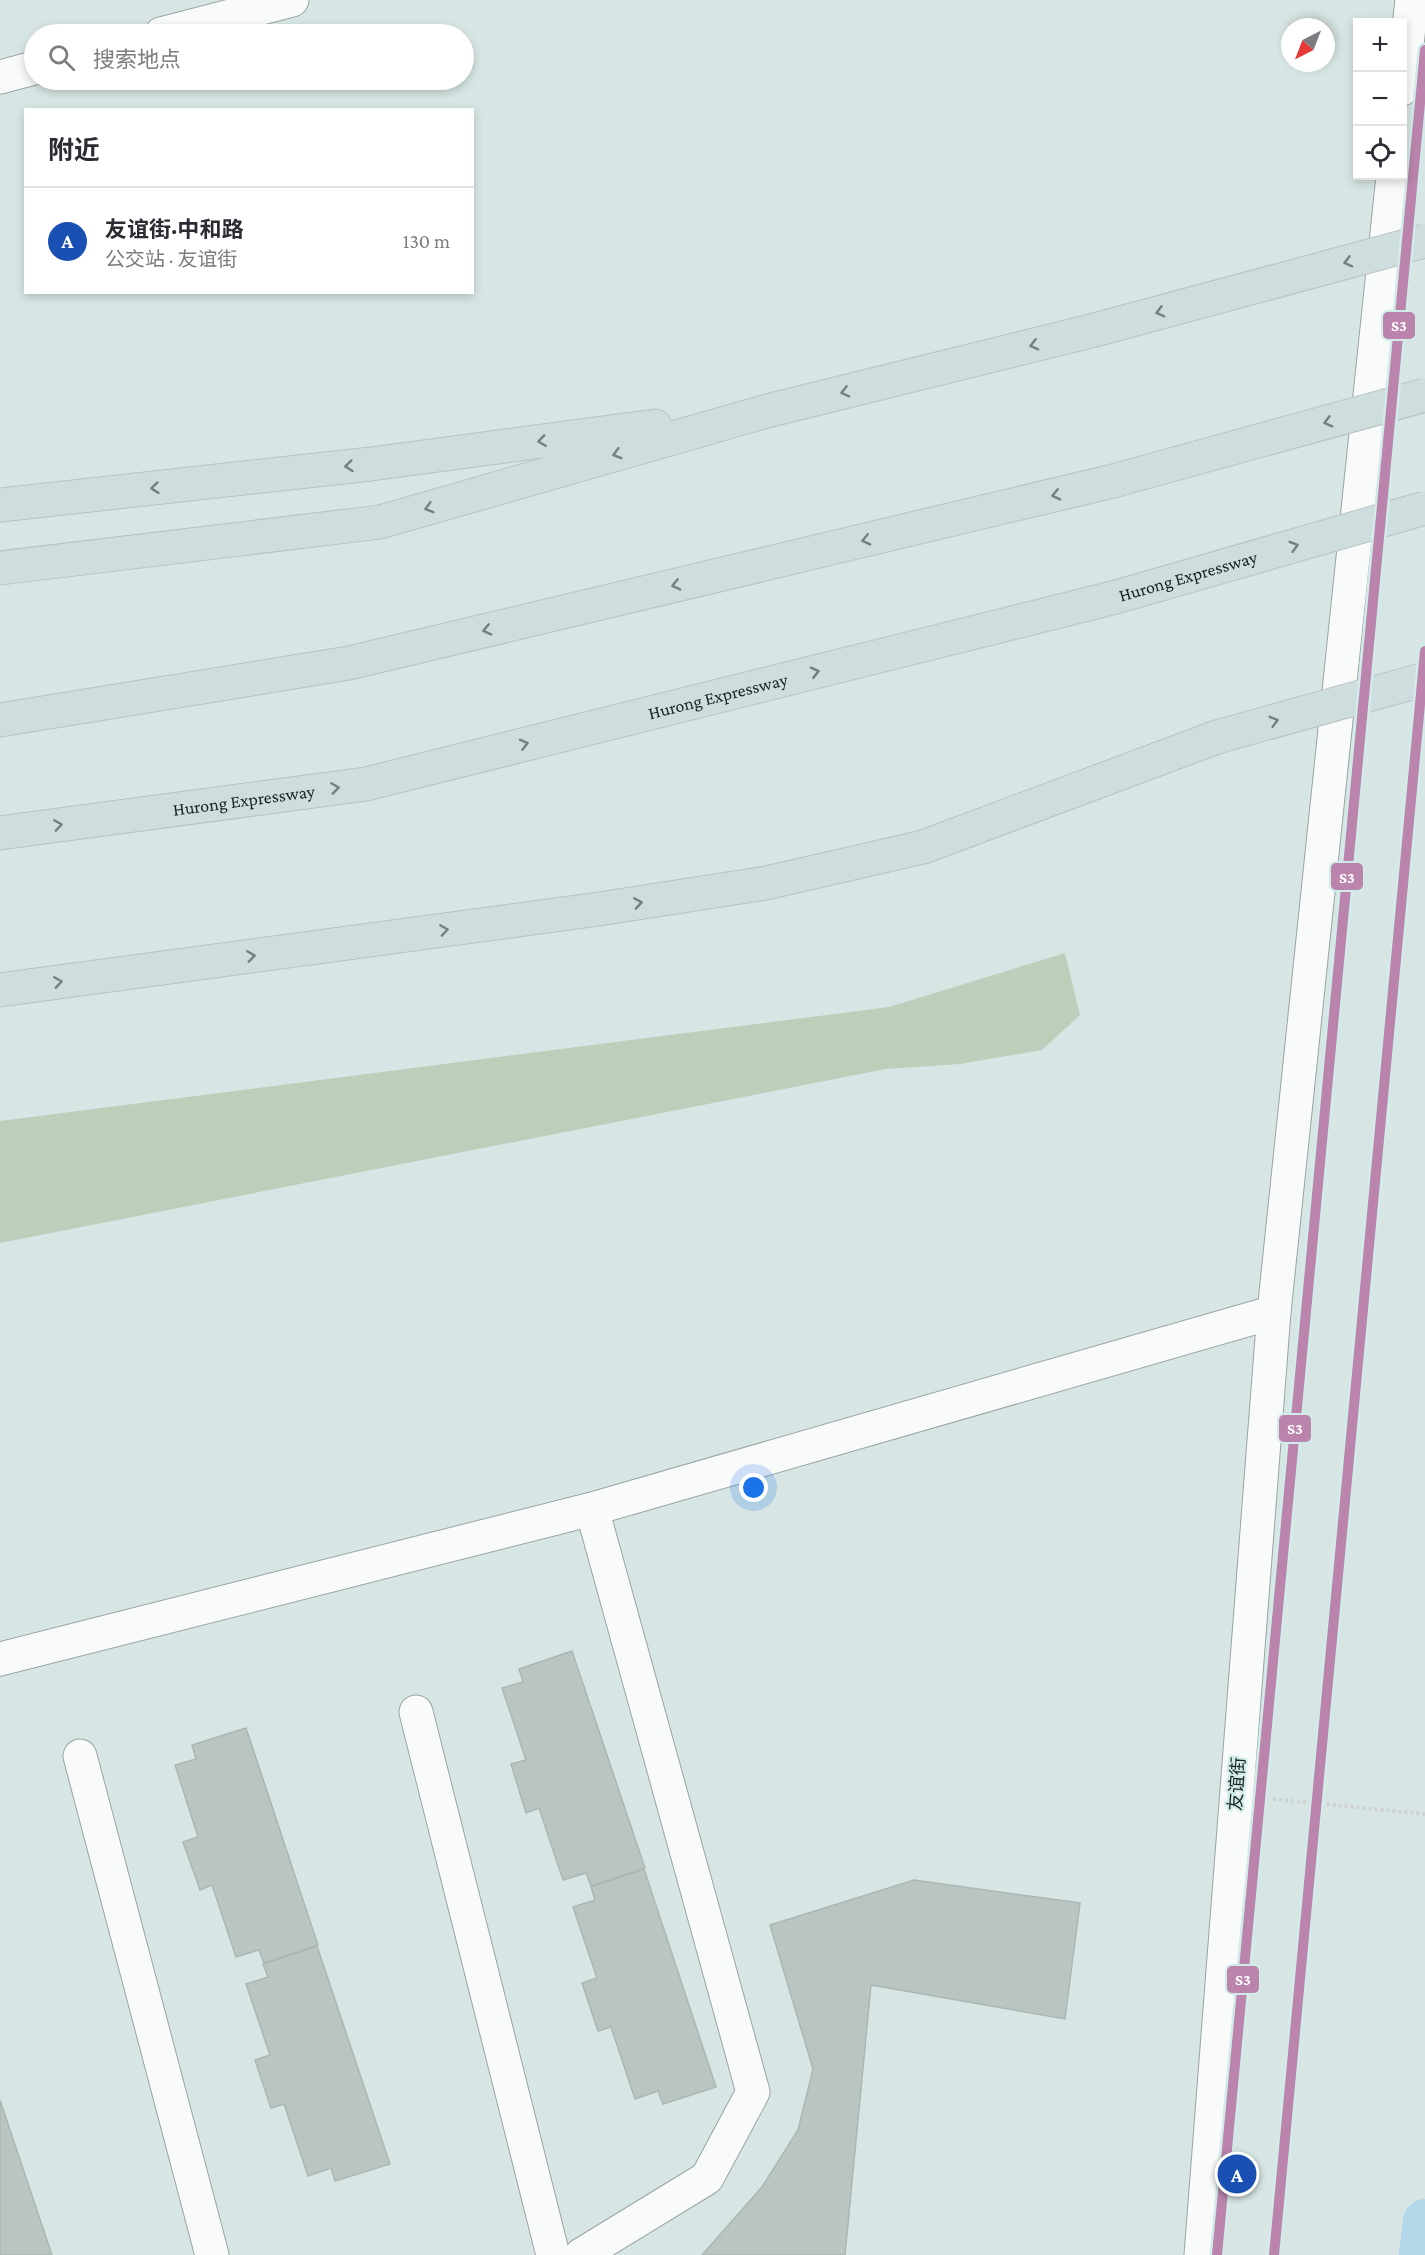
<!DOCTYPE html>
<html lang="zh">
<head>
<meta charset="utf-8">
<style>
  :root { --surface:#fff; --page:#f7f7f7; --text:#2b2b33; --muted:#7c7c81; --line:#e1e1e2; --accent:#7c3aed }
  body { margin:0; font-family:"Crimson Pro","Noto Sans SC",serif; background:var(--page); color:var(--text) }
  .controls { position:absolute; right:18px; top:18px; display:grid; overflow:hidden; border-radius:0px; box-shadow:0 3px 9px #0003 }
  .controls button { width:54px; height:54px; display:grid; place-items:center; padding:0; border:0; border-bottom:2px solid var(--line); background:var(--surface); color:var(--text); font:30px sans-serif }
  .compass { position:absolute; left:1281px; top:18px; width:54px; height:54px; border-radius:50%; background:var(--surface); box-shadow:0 3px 9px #0003; rotate:222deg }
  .you { position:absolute; left:754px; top:1488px; width:21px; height:21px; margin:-15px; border:4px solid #fff; border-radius:50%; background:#1a73e8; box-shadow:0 0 0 9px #1a73e833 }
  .badge { display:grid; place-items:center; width:39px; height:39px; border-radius:50%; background:var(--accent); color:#fff; font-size:20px; font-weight:700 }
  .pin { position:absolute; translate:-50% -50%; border:3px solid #fff; box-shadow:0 2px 6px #0006 }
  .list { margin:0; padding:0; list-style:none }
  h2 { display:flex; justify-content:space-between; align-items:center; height:78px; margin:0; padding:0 24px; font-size:26px }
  h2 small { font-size:20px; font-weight:400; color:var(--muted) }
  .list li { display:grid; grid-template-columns:39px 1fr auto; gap:18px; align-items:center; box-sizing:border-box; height:108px; padding:0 24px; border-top:2px solid var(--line) }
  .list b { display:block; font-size:22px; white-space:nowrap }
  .list p { margin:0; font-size:20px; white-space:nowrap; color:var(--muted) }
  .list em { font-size:20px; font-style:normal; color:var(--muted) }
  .icon { flex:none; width:33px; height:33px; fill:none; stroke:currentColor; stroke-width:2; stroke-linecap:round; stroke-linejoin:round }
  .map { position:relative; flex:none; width:1425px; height:2255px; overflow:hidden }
  .search { position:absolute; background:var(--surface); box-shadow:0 3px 9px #0003; left:24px; top:24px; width:450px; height:66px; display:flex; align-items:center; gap:15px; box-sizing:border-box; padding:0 21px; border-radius:33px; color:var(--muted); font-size:22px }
  .panel { position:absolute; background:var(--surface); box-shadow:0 3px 9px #0003; left:24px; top:108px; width:450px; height:186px; border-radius:0px }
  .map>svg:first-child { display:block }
</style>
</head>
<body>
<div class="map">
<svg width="1425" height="2255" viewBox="0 0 1425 2255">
  <rect width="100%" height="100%" fill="#d7e6e4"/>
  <path fill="#bdcfbb" d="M1065,953L1080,1015L1042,1050L960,1064L886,1069L0,1243V1121L889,1007Z"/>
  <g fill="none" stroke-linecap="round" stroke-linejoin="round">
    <path stroke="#b5d7ea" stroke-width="44" d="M1421,2255L1425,2221"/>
  </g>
  <path fill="#bac5c1" stroke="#acb7b4" stroke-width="1.5" d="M572,1651L645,1868L591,1886L586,1873L563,1880L539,1808L526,1813L511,1764L526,1760L502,1688L523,1682L519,1669Z
    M246,1728L318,1945L264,1963L259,1950L236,1957L212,1885L200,1890L183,1842L198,1837L175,1765L196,1759L192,1745Z
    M644,1869L716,2087L663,2104L658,2091L635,2099L611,2027L598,2031L582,1983L597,1978L573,1907L595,1900L591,1887Z
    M914,1880L1080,1903L1065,2019L871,1985L845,2255H702L762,2187L798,2130L813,2069L770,1925Z
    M317,1946L390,2164L335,2181L331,2168L308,2176L284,2104L271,2108L255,2060L270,2055L246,1984L268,1977L263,1964Z
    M0,2100L52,2255H0Z"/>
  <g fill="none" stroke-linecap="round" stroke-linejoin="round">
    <defs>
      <path id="minor" d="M161,34L292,0
        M0,77L34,68
        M1402,89L1412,0
        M0,1659L592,1509L1274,1312L1393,176
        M416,1712L553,2255
        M80,1756L212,2255
        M581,2255L707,2178L753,2092L592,1509"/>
      <path id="tertiary" d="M1201,2255L1274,1312"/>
      <g id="motorway">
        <path d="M0,505L371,464L655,426"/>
        <path d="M0,568L380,522L767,411L1091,331"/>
        <path d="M0,720L349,663L1113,481"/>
        <path id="s1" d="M0,833L366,784L1116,597"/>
        <path d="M0,990L599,909L766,883L923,847L1217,737"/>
      </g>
    </defs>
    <use href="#minor" stroke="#99a4a3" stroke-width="35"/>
    <use href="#tertiary" stroke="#99a4a3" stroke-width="35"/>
    <use href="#motorway" stroke="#bac2c1" stroke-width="35"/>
    <path stroke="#ced2d1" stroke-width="4" stroke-dasharray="3 3" stroke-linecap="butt" d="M1273,1799L1425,1814"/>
    <use href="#minor" stroke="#f9fbfb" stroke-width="33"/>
    <use href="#tertiary" stroke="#f9fbfb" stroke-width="33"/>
    <use href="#motorway" stroke="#ceddde" stroke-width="33"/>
    <defs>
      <g id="motorway-bridge">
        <path d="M1091,331L1425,241"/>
        <path d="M1113,481L1425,395"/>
        <path id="s2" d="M1116,597L1425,508"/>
        <path d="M1217,737L1425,679"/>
      </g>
    </defs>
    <use href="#motorway-bridge" stroke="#bac2c1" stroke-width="35" stroke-linecap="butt"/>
    <use href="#motorway-bridge" stroke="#ceddde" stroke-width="33"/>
    <defs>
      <path id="metro-1" d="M1217,2255L1425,50
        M1274,2255L1425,651"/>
    </defs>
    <use href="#metro-1" stroke="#d1ece8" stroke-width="15"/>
    <use href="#metro-1" stroke="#ba84ac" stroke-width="10"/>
  </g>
  <defs><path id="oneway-chevron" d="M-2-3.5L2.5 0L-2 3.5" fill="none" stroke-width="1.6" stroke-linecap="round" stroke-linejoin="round" transform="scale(1.5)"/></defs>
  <g stroke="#748080">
    <use href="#oneway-chevron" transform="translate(1348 262) rotate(165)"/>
    <use href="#oneway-chevron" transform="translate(1160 312) rotate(165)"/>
    <use href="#oneway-chevron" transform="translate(1034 345) rotate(166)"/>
    <use href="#oneway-chevron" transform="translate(845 392) rotate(166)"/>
    <use href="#oneway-chevron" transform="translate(1328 422) rotate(165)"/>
    <use href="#oneway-chevron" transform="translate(542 441) rotate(172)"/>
    <use href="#oneway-chevron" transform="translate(617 454) rotate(164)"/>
    <use href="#oneway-chevron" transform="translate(349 466) rotate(174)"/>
    <use href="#oneway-chevron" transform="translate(155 488) rotate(174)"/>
    <use href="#oneway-chevron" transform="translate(1056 495) rotate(167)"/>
    <use href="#oneway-chevron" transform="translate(429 508) rotate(164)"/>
    <use href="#oneway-chevron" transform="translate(866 540) rotate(167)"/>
    <use href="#oneway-chevron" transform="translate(1294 546) rotate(-16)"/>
    <use href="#oneway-chevron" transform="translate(676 585) rotate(167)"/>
    <use href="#oneway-chevron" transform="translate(487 630) rotate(167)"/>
    <use href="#oneway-chevron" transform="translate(815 672) rotate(-14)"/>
    <use href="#oneway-chevron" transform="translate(1274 721) rotate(-16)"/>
    <use href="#oneway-chevron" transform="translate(524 744) rotate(-14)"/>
    <use href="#oneway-chevron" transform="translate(335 788) rotate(-8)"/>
    <use href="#oneway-chevron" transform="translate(58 825) rotate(-8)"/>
    <use href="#oneway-chevron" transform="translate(638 903) rotate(-9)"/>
    <use href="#oneway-chevron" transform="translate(444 930) rotate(-8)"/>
    <use href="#oneway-chevron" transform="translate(251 956) rotate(-8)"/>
    <use href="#oneway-chevron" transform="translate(58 982) rotate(-8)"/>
  </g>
  <g text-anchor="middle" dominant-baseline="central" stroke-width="4.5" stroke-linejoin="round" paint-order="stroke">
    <g font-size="18" fill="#192221" stroke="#d1ece8">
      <text stroke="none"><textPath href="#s2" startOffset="75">Hurong Expressway</textPath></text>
      <text stroke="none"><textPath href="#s1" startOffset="732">Hurong Expressway</textPath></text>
      <text stroke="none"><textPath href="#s1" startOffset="246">Hurong Expressway</textPath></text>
      <text transform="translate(1237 1784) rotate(-86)">友谊街</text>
    </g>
  </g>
  <g stroke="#d1ece8" stroke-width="2">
    <rect x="1382" y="311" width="34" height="29" rx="6" fill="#ba84ac"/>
    <rect x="1330" y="862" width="34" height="29" rx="6" fill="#ba84ac"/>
    <rect x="1278" y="1414" width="34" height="29" rx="6" fill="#ba84ac"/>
    <rect x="1226" y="1965" width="34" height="29" rx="6" fill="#ba84ac"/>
  </g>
  <g font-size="16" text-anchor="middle" font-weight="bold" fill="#fff">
    <text x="1399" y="331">S3</text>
    <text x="1347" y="883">S3</text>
    <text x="1295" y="1434">S3</text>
    <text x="1243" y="1985">S3</text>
  </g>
</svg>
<div class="controls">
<button>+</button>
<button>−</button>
<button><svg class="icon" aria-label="locate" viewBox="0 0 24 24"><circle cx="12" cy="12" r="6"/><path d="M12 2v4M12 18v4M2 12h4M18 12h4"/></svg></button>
</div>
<svg class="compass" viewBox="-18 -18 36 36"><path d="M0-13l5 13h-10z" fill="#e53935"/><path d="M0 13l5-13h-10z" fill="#7c7c81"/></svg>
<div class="you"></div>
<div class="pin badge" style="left:1237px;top:2174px;background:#1a4fb4">A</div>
<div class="search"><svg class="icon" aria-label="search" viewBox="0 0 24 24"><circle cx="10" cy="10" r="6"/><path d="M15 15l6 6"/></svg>搜索地点</div>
<section class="panel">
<h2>附近<small></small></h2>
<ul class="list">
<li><span class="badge" style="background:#1a4fb4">A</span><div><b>友谊街·中和路</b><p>公交站 · 友谊街</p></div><em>130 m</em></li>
</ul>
</section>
</div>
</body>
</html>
